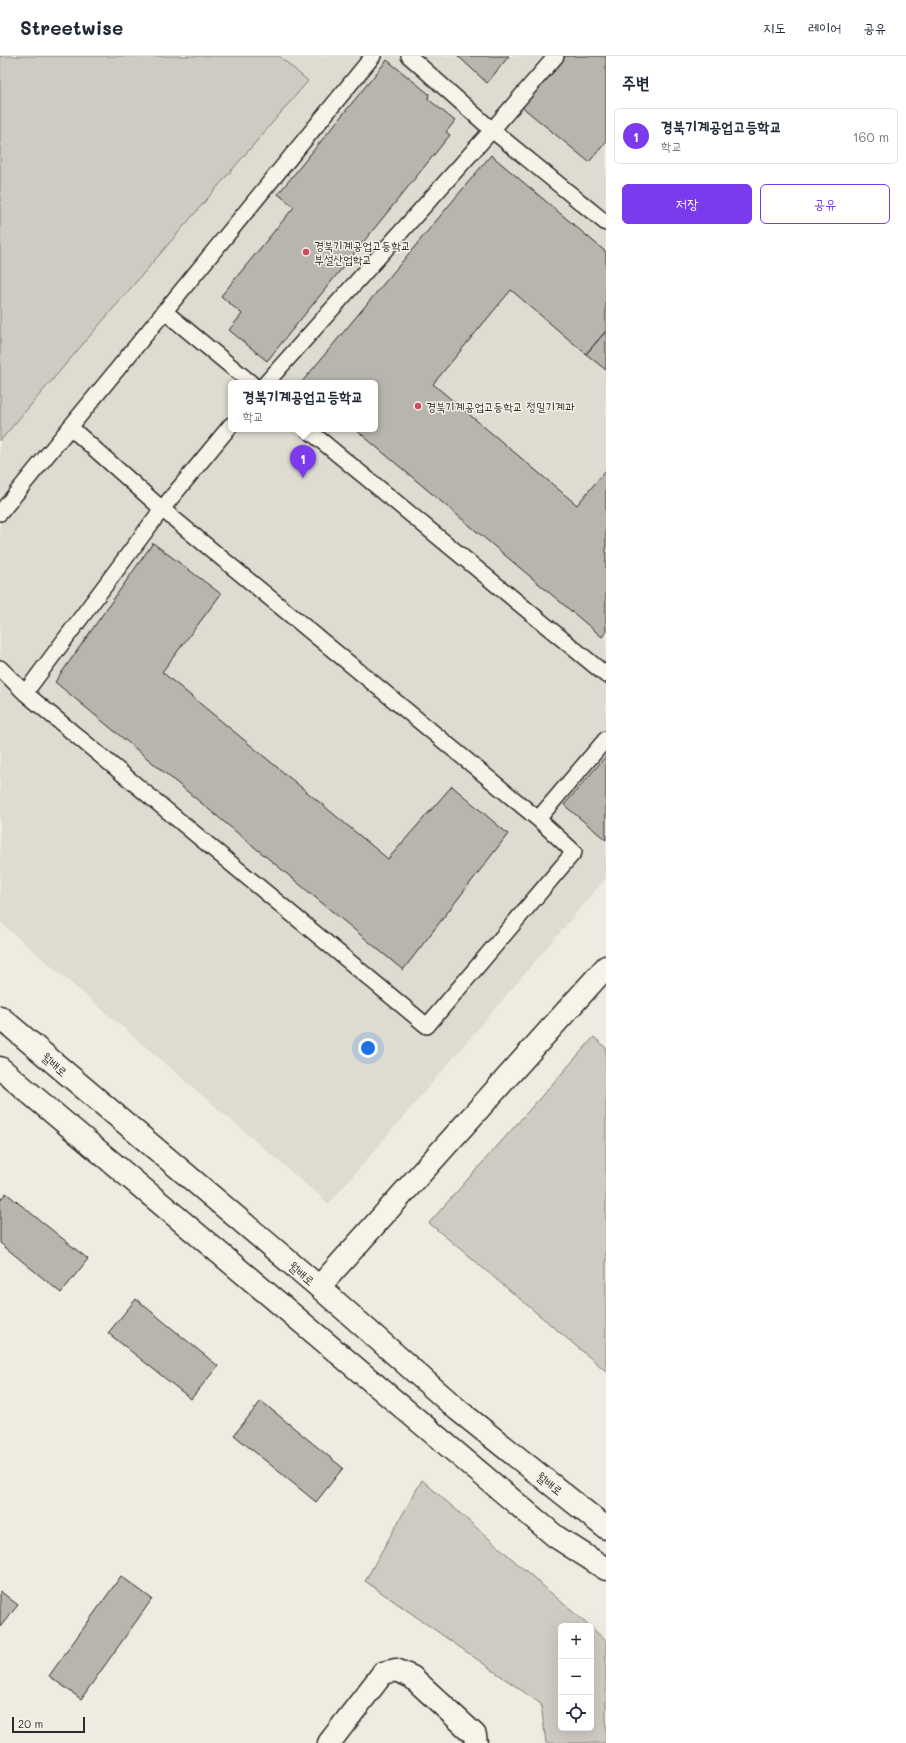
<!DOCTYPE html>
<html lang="ko">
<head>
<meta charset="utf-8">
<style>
  :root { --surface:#fff; --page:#f6f6f7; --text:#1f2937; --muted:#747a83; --line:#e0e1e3; --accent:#7c3aed }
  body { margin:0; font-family:Mali,"Poor Story",sans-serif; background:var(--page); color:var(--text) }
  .controls { position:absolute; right:12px; bottom:12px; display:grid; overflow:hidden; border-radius:6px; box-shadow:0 4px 16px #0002 }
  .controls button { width:36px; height:36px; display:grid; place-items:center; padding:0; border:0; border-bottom:1px solid var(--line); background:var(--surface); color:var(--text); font:20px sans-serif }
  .scale { position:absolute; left:12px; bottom:10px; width:73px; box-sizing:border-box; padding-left:4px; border:2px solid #2b2b2b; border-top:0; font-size:11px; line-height:14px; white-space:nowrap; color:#2b2b2b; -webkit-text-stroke:3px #f7f3e8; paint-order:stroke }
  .you { position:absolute; left:368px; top:992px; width:14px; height:14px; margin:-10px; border:3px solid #fff; border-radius:50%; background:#1a73e8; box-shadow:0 0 0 6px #1a73e833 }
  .badge { display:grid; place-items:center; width:26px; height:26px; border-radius:50%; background:var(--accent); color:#fff; font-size:13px; font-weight:700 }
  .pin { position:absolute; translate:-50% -33px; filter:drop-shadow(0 1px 2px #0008) }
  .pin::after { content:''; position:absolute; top:21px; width:14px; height:12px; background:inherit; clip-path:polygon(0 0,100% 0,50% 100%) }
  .popup { position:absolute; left:228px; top:324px; width:150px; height:52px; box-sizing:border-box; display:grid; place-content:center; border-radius:6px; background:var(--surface); filter:drop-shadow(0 1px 3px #0005); font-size:13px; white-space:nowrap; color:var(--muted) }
  .popup b { font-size:15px; color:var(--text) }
  .popup::after { content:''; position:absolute; left:50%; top:100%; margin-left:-8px; border:8px solid transparent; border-top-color:var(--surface) }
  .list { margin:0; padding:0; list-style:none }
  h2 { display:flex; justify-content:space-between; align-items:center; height:52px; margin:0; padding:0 16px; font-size:17px }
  h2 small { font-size:13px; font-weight:400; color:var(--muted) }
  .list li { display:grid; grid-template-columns:26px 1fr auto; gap:12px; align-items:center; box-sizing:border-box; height:56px; margin:0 8px 8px; padding:0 8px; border:1px solid var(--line); border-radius:6px }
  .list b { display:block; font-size:15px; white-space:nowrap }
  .list p { margin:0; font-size:13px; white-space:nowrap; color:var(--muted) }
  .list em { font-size:13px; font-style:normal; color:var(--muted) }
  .actions { display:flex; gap:8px; padding:12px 16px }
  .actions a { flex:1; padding:9px 0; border:1px solid var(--accent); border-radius:6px; text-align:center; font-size:14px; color:var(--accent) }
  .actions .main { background:var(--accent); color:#fff }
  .icon { flex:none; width:22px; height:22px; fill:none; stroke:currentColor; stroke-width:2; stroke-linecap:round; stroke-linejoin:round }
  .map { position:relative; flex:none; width:606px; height:1687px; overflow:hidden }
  header { display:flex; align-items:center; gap:24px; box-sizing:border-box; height:56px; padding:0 20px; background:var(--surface); border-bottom:1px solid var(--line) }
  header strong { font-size:19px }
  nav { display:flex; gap:22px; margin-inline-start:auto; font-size:14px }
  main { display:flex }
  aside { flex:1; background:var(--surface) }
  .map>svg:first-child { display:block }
</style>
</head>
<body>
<header>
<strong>Streetwise</strong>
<nav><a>지도</a><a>레이어</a><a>공유</a></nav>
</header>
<main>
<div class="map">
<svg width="606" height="1687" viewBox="0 0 606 1687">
  <rect width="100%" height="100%" fill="#efebe0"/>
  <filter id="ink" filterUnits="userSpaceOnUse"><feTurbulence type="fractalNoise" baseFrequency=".025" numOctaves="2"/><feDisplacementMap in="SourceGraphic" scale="8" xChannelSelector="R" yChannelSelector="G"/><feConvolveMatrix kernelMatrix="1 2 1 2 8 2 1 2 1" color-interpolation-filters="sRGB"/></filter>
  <g filter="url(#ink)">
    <path fill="#dedbd1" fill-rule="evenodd" d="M0,0H606V822L329,1148L0,866ZM231,327H375V373H231Z"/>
    <path fill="#cfcbc2" stroke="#7d7b76" d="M0,0H279L308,25L0,385Z
      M594,981L606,992V1315L429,1167Z
      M422,1424L589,1570H561V1672H591V1571L606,1585V1687H546L541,1648L365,1525Z"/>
    <path fill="#b8b5ae" stroke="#2b2b2b" d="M458,0H509L487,27Z
      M556,0H606V86L589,106L516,46Z
      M387,4L429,38L428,43L455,65L446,76L450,79L267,305L229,274L242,258L221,240L294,151L278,138Z
      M491,99L606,196V275L586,298L511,234L433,328L577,449L606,414V576L602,581L355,373H375V327H301Z
      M606,275V314L586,298Z
      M153,487L221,538L162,616L388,803L452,730L508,778L403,914L55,626Z
      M606,700V784L564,749Z
      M6,1137L88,1203L61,1237L0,1187V1144Z
      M136,1243L218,1310L191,1343L108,1277Z
      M261,1345L343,1412L316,1446L234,1379Z
      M121,1520L152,1543L81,1643L49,1620Z
      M0,1535L18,1549L0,1571Z"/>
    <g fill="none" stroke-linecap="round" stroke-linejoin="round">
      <defs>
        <path id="lane" d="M409,0L492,74L556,0
          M164,255L251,327
          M266,327L492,74L606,167
          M70,371L162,453L231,369
          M307,373L606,619
          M0,457L373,0
          M0,612L25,637L427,970L574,796L538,763L606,683
          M25,637L162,453L538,763"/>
        <path id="street" d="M319,1231L606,911
          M329,1687L383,1617L396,1614L412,1621L475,1679L476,1687"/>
        <path id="primary" d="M0,961L319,1231L458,1354L606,1472
          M0,1012L555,1480L606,1513"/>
      </defs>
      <use href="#lane" stroke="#2b2b2b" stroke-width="18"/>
      <use href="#street" stroke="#2b2b2b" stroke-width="25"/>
      <use href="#primary" stroke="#2b2b2b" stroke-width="25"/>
      <use href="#lane" stroke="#f7f3e8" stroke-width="15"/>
      <use href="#street" stroke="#f7f3e8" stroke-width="22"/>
      <use href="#primary" stroke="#f7f3e8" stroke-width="22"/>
    </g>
  </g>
  <g fill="#d1495b" stroke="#f7f3e8" stroke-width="1.5">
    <circle cx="306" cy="196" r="4"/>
    <circle cx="418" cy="350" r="4"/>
  </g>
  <g text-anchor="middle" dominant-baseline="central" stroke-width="3" stroke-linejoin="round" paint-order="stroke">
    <g font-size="12" fill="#2b2b2b" stroke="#f7f3e8" text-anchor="start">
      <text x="314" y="189">경북기계공업고등학교<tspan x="314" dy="14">부설산업학교</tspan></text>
      <text x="426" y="350">경북기계공업고등학교 정밀기계과</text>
    </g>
    <g font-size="12" fill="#2b2b2b" stroke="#f7f3e8">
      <text transform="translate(55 1008) rotate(41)">월배로</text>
      <text transform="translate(302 1217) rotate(40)">월배로</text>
      <text transform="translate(550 1427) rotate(38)">월배로</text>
    </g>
  </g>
</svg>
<div class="controls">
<button>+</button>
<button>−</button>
<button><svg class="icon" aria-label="locate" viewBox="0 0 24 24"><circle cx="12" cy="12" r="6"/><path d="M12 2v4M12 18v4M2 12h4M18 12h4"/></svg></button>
</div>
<div class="scale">20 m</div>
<div class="you"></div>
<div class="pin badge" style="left:303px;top:422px">1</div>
<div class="popup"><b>경북기계공업고등학교</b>학교</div>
</div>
<aside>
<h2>주변<small></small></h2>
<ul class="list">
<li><span class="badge">1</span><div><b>경북기계공업고등학교</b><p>학교</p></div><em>160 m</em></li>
</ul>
<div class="actions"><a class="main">저장</a><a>공유</a></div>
</aside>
</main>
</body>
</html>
